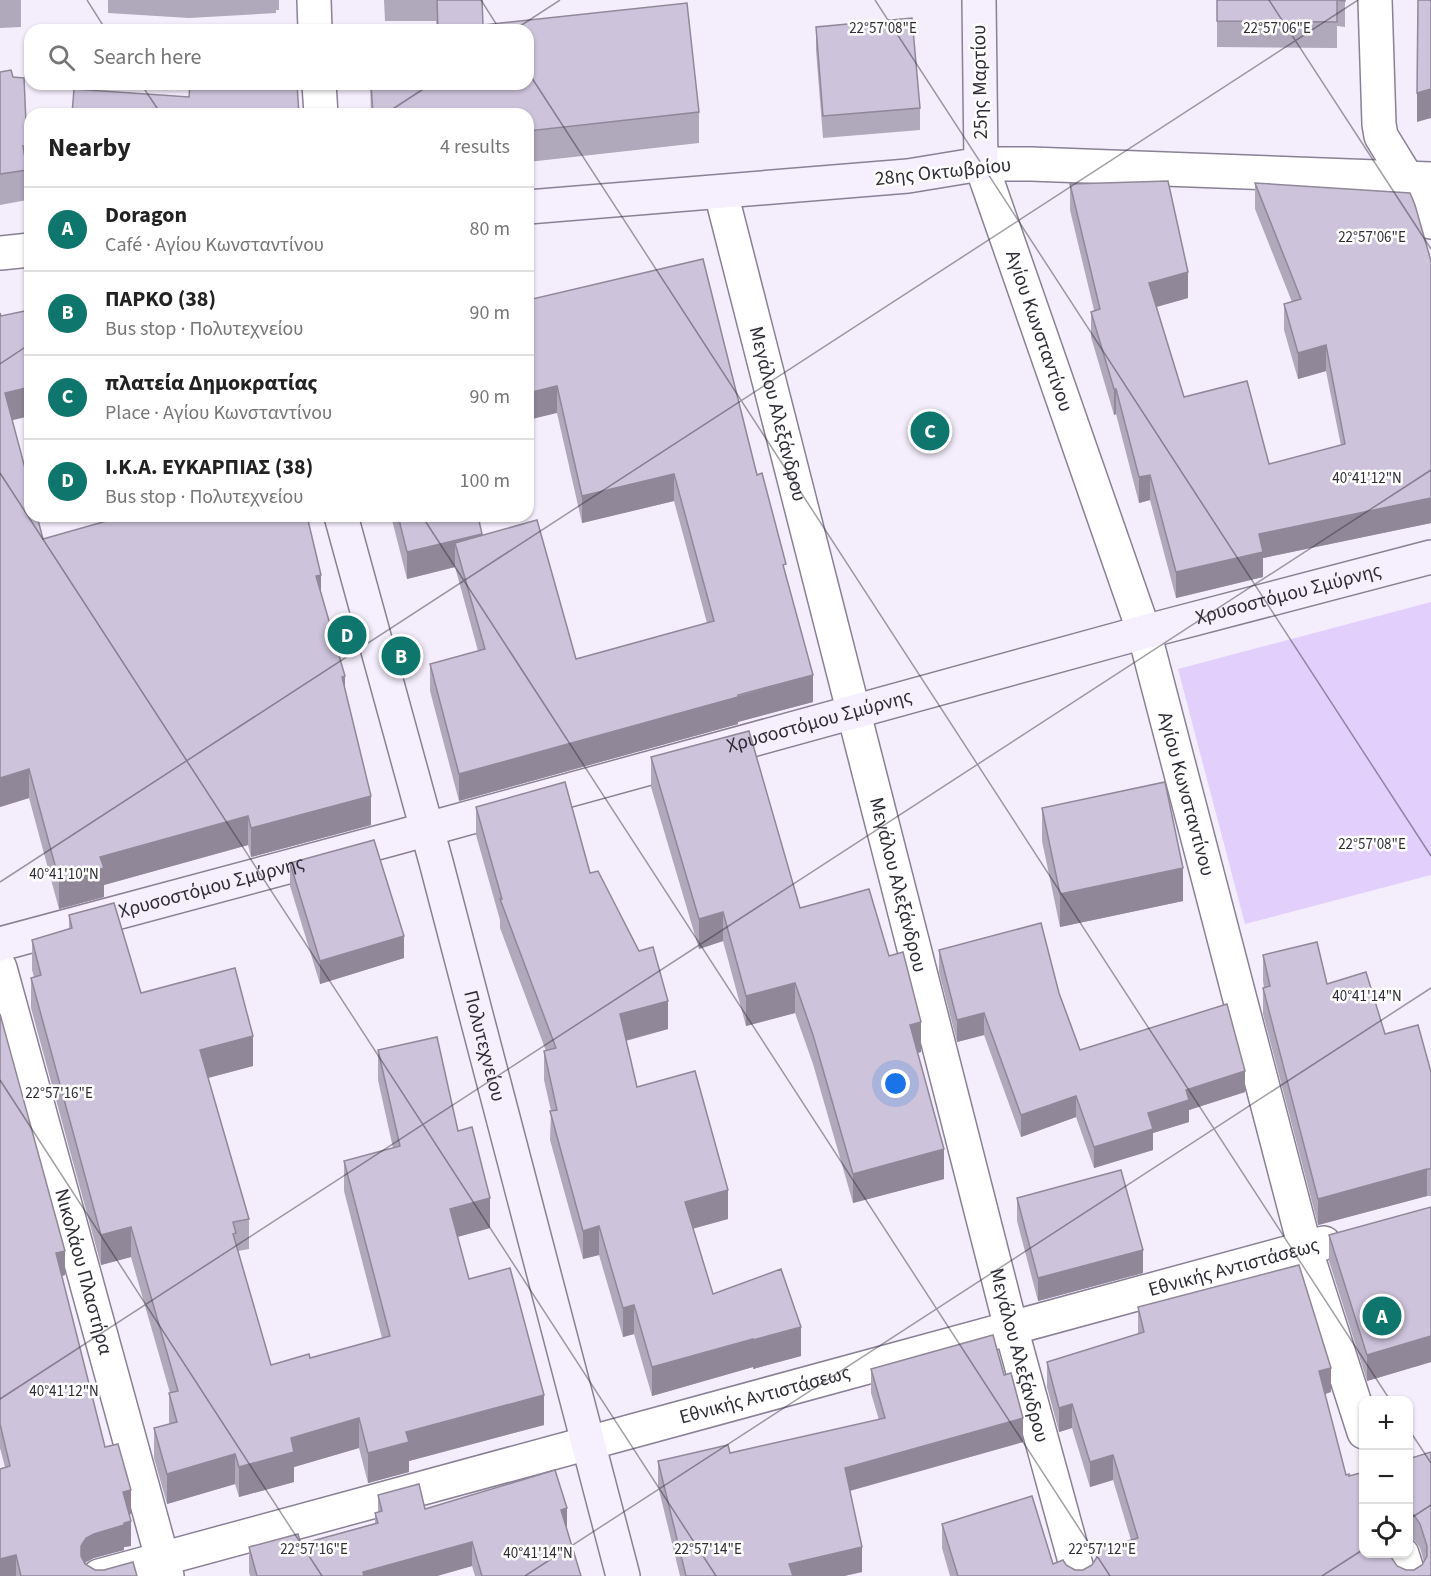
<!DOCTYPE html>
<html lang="en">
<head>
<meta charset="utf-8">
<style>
  :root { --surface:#fff; --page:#f6f6f6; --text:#222; --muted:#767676; --line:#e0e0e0; --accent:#0f766e }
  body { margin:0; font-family:"Source Sans 3",sans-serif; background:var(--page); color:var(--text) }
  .controls { position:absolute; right:18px; bottom:18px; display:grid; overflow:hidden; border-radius:12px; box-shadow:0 2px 4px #0004 }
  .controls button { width:54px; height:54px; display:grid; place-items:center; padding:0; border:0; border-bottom:2px solid var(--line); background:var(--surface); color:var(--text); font:30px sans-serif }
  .you { position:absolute; left:896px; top:1084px; width:21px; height:21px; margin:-15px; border:4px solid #fff; border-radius:50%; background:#1a73e8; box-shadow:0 0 0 9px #1a73e833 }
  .badge { display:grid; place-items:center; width:39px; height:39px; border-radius:50%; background:var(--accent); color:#fff; font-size:20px; font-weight:700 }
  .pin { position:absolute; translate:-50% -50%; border:3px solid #fff; box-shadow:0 2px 6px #0006 }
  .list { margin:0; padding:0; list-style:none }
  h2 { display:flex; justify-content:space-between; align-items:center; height:78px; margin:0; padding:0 24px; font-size:26px }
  h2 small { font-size:20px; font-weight:400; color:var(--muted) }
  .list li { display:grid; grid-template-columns:39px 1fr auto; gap:18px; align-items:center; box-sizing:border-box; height:84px; padding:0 24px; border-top:2px solid var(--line) }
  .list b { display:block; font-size:22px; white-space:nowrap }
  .list p { margin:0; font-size:20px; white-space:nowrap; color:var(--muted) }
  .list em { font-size:20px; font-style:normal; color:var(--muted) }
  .icon { flex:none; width:33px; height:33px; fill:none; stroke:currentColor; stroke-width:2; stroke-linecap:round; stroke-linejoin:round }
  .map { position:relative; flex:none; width:1431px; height:1576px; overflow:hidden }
  .search { position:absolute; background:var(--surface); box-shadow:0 2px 4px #0004; left:24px; top:24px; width:510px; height:66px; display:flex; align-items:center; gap:15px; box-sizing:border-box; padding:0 21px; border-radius:18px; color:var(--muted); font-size:22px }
  .panel { position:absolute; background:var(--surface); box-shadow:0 2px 4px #0004; left:24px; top:108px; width:510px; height:414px; border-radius:18px }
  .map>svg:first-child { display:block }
</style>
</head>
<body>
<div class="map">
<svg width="1431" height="1576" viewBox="0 0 1431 1576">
  <rect width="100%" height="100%" fill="#f4eefc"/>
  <path fill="#e2cffc" d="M1431,602V875L1245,924L1178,669Z"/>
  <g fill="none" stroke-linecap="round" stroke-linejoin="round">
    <defs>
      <g id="street">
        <path d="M314,0L315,30"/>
        <path d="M1375,0L1379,124L1381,136L1427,211L1431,222"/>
        <path d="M319,84L321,114"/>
        <path id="s1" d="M721,193L1011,1328L1079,1576"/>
        <path d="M0,253L30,250"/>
        <path id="s2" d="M0,968L167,1576"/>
        <path d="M1364,1432L1305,1248L1144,632L981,164H1031L1431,179"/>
        <path d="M1402,1554L1409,1576"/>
        <path id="s3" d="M99,1576L1324,1243"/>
      </g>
      <g id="secondary">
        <path d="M528,207L908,176L981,164L979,0"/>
        <path id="s4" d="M341,516L436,862L623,1576"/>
        <path id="s5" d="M0,944L395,838L1144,632L1431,557"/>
      </g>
    </defs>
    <use href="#street" stroke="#898095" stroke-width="36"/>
    <use href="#secondary" stroke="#898095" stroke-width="36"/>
    <use href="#street" stroke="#fff" stroke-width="33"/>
    <use href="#secondary" stroke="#f5effe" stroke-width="33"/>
  </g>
  <path fill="#b0a8bb" d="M0,0H21V27L0,28Z
    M108,0H279V10H276V13L189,18L108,13Z
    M384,0H482L483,25L687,3L699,112V143L528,162V114H371L370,84H528V30H437L436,21H385Z
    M1217,0H1345V27L1337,26V48L1217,47Z
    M816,27L920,108V130L823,138L816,50Z
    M0,72L27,146V200L0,205Z
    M1255,183L1431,523L1263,558V577L1176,598L1150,500L1139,503L1116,414L1114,415L1091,337V312L1094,310L1070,210V184L1188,298L1156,307L1184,397L1269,464L1341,446L1326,371L1298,379L1284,330V304L1292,302L1255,209Z
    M528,300L757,475L786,574L813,702L738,722V724L459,801L430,691V664L478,651L455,567L407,579L391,516H478L482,535L576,659L707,623L674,501L582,523L557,413Z
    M0,313L12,420L43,539L117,519V516H307L321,592L345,691L371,825L251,857L248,845L104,885V897L59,909L29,798L0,807Z
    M651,757L800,908L889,956L921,1052L917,1053L944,1179L853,1203L813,1064L795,1013L746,1026L723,941L699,949L651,787Z
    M476,807L590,873L668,1029L626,1041L637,1087L728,1219L693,1228L713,1294L801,1356L753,1369V1367L652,1396L634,1334L623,1337L599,1255L583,1259L550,1140L551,1111L544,1080V1051H546L500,928V920L476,835Z
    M1042,808L1183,901L1060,927L1042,841Z
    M290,863L404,958L320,984L290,886Z
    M69,915L141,993L253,1066L208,1078L249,1219V1249L238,1251L271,1365L310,1358L382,1338L344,1191V1161L393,1148L378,1080V1050L458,1131L490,1228L457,1237L469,1279L544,1425L409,1461V1472L368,1483L359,1448L294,1467V1482L239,1497L235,1484L167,1504L154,1458V1428L169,1424V1393H170L131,1257L101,1265L31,1008V978L34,977L32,970V940L69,929Z
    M939,950L1059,993L1080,1050L1245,1092L1189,1110V1122L1153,1133V1150L1094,1168L1076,1117L1021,1137L984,1035L957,1042L939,972Z
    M1263,955L1327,984L1385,1034L1431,1072V1196H1427L1318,1225L1263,1014V988H1264L1263,981Z
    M0,1014L65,1275L61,1276L105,1447L131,1514L129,1515L131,1546L124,1547V1550L94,1558L86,1562L85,1564L95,1570L137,1576H0L5,1467L0,1448Z
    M1017,1198L1143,1273L1038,1301L1017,1221Z
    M1431,1207V1362L1367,1381L1329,1261V1235Z
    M1138,1307L1331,1392L1325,1394L1346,1475L1391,1557L1397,1566L1406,1570H1414L1422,1565L1424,1562L1420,1548L1414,1540L1408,1537V1459L1431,1452V1576H950L942,1548V1524L1053,1564L1066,1565L1075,1570H1083L1131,1540L1113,1480L1090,1487L1072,1428L1059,1432L1047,1387V1362L1138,1334Z
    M871,1369L1023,1442L850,1491L862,1572L844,1576H680L658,1486V1461L730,1453L879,1420L871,1393Z
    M378,1495L425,1509L567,1531L581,1576H475L472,1566L437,1576H250L249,1572V1547L301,1544L375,1523V1513L378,1512Z"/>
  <path fill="#908899" d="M1431,89V118L1417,122V93Z
    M1188,272V298L1149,309V283Z
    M1326,345V371L1298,379V353Z
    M557,386V413L528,420V393Z
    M30,387V416L5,422V393Z
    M1114,389H1116V414L1114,415Z
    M674,474V501L582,523V496Z
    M1150,475V500L1139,503V477Z
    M1431,498V523L1263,558V577L1176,598V572L1259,534Z
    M482,534V561L455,543V567L407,579V552Z
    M321,575V603L316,576Z
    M813,675V702L738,722V724L459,801V774Z
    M345,676V705L342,677Z
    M29,769V798L0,807V778Z
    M371,796V825L251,857V828Z
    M248,816V845L104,885V897L59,909V880L100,857Z
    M1183,868V901L1060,927V894Z
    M723,912V941L699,949V919Z
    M404,936V958L320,984V961Z
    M795,983V1013L746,1026V996Z
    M668,1001V1029L620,1042V1014Z
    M984,1013V1035L957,1042V1020Z
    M921,1022V1052L910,1055V1025Z
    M253,1036V1066L200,1080V1050Z
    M1245,1071V1092L1189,1110V1122L1153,1133V1150L1094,1168V1147L1186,1090Z
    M1076,1096V1117L1021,1137V1115Z
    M944,1149V1179L853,1203V1174Z
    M1427,1169V1196L1318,1225V1199Z
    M728,1190V1219L685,1231V1202Z
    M490,1198V1228L450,1239V1209Z
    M599,1226V1255L583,1259V1231Z
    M131,1227V1257L101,1265V1235Z
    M1143,1250V1273L1038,1301V1278Z
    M65,1251V1275L56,1278V1253Z
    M634,1305V1334L623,1337V1308Z
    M801,1327V1356L753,1369V1340Z
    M1431,1336V1362L1367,1381V1355Z
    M753,1339V1367L652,1396V1367Z
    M1331,1368V1392L1319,1396V1371Z
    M544,1395V1425L409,1461V1472L368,1483V1453L406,1432Z
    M1072,1404V1428L1059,1432V1408Z
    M359,1418V1448L294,1467V1482L239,1497V1467L291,1438Z
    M1023,1418V1442L845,1492V1468Z
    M235,1454V1484L167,1504V1474Z
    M1113,1455V1480L1090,1487V1462Z
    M131,1490V1514L123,1516V1492Z
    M567,1508V1533L561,1510Z
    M131,1521V1546L124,1547V1550L94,1558L86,1562L81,1571V1546L86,1538L94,1534Z
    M472,1542V1566L437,1576H363V1572Z
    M862,1547V1572L844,1576H789V1564Z
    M16,1555V1576H0V1559Z"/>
  <path fill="#cdc3da" stroke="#908899" stroke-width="1.5" d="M437,0H482L483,25L687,3L699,112L528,131V114H373L371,84H528V30H438Z
    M1217,0H1345V1L1337,0V22L1217,21Z
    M1418,0H1431V89L1417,93Z
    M912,18L920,108L823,116L816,27Z
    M11,70L13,77L24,78L27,146H23L27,170L0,174V72Z
    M190,84H297L299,114H72L74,89L189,97Z
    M1168,181L1188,272L1149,283L1184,397L1247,381L1269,464L1345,444L1326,345L1298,353L1284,304L1301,299L1255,183L1410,193L1415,205L1431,261V498L1259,534L1263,552L1176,572L1150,475L1139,477L1116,389H1114L1091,312L1100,309L1070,184Z
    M703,259L757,475L762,473L786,564L783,565L813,675L738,695V697L459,774L430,664L485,649L455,543L537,520L576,659L714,621L674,474L582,496L557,386L528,393V300Z
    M30,310V387L5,393L30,487V516H37L43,539L124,516H307L321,575L316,576L345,676L342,677L371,796L251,828L248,816L100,857L104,868L59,880L29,769L0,778V313L1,316Z
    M398,516H478L482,534L407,552Z
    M749,731L800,908L869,889L889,956L903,952L921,1022L910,1025L944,1149L853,1174L813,1035L795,983L746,996L723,912L699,919L651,757Z
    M565,782L590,873L598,871L639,951L653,947L668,1001L620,1014L637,1087L695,1071L728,1190L685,1202L713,1294L781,1269L801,1327L753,1340V1339L652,1367L634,1305L623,1308L599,1226L583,1231L550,1111L557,1110L544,1051L556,1048L500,899H502L476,807Z
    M1165,782L1183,868L1060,894L1042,808Z
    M374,840L404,936L320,961L290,863Z
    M114,903L141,993L235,968L253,1036L200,1050L249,1219L233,1222L236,1233L233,1234L271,1365L309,1354L310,1358L390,1336L344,1161L400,1146L378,1050L437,1037L458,1131L472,1127L490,1198L450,1209L469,1279L510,1268L544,1395L406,1432L409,1442L368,1453L359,1418L291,1438L294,1452L239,1467L235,1454L167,1474L154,1428L177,1422L169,1393L178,1391L131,1227L101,1235L31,978L41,975L32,940L72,928L69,915Z
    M1041,923L1059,993L1080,1050L1227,1004L1245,1071L1186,1090L1189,1100L1148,1113L1153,1129L1094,1147L1076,1096L1021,1115L984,1013L957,1020L939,950Z
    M1317,942L1327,984L1366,972L1385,1034L1418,1025L1431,1072V1169H1427L1318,1199L1263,988L1270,986L1263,955Z
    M0,1014L65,1251L56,1253L105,1447L118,1444L131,1490L123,1492L131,1521L124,1523V1525L94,1534L86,1538L81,1546V1556L85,1564L95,1570H104L133,1562L137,1576H21L16,1555L0,1559V1469L10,1466L0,1424Z
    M1121,1170L1143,1250L1038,1278L1017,1198Z
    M1431,1207V1336L1367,1355L1329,1235Z
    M1299,1265L1331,1368L1319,1371L1346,1475L1349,1474V1476L1364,1472V1554H1390L1391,1557L1397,1566L1406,1570H1414L1422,1565L1427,1556V1546L1420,1524L1414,1515L1408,1512V1459L1431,1452V1576H958L942,1524L1032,1496L1053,1564L1063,1560L1066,1565L1075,1570H1083L1092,1565L1097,1557V1550L1138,1538L1113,1455L1090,1462L1072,1404L1059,1408L1047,1362L1144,1332L1138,1307Z
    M993,1335L1004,1375L1011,1373L1023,1418L845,1468L862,1547L789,1564L793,1576H686L658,1461L728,1445L730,1453L885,1418L871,1369Z
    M555,1470L567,1508L561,1510L581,1576H482L472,1542L363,1572L364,1576H257L249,1547L298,1534L301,1544L378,1523L375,1513L382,1511L378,1495L419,1484L425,1509Z"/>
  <path fill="none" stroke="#2f2c35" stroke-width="1.5" stroke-opacity="0.45" d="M87,0L106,30M481,0L500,30M875,0L1431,856M1269,0L1431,249M514,30L560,0M528,72L1390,1400M141,84L161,114M385,114L431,84M0,364L30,344M0,473L716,1576M422,516L1110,1576M0,882L1358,0M0,1080L322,1576M0,1399L1431,470M1408,1428L1431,1463M1408,1520L1431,1505M525,1576L1431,988M1322,1576L1364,1549"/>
  <g text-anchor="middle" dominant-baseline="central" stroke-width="5" stroke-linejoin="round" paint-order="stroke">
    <g font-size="20" fill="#2f2c35" stroke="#fff">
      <text transform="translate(980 82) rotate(-91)">25ης Μαρτίου</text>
      <text transform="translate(943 172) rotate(-6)">28ης Οκτωβρίου</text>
      <text transform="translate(1039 331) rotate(71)">Αγίου Κωνσταντίνου</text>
      <text stroke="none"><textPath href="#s1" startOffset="228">Μεγάλου Αλεξάνδρου</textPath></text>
      <text stroke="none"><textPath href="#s5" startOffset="1335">Χρυσοστόμου Σμύρνης</textPath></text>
      <text stroke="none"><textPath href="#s5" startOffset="849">Χρυσοστόμου Σμύρνης</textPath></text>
      <text transform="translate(1186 794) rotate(75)">Αγίου Κωνσταντίνου</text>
      <text stroke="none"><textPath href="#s1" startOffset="714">Μεγάλου Αλεξάνδρου</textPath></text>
      <text stroke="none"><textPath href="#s5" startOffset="219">Χρυσοστόμου Σμύρνης</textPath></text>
      <text stroke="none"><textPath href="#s4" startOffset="549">Πολυτεχνείου</textPath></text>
      <text stroke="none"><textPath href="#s3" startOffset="1176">Εθνικής Αντιστάσεως</textPath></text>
      <text stroke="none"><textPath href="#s2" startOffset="315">Νικολάου Πλαστήρα</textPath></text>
      <text stroke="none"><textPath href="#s1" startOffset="1200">Μεγάλου Αλεξάνδρου</textPath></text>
      <text stroke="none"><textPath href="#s3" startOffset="690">Εθνικής Αντιστάσεως</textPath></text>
    </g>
  </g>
  <g font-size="15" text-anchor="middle" fill="#2f2c35" stroke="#fff" stroke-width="5" stroke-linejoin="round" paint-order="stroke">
    <text x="883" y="33">22°57'08"E</text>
    <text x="1277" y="33">22°57'06"E</text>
    <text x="1372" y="242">22°57'06"E</text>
    <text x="1367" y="483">40°41'12"N</text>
    <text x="1372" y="849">22°57'08"E</text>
    <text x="64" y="879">40°41'10"N</text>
    <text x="1367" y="1001">40°41'14"N</text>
    <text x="59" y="1098">22°57'16"E</text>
    <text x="64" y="1396">40°41'12"N</text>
    <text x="314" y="1554">22°57'16"E</text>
    <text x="708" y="1554">22°57'14"E</text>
    <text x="1102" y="1554">22°57'12"E</text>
    <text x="538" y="1558">40°41'14"N</text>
  </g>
</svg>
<div class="controls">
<button>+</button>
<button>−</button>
<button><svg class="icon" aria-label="locate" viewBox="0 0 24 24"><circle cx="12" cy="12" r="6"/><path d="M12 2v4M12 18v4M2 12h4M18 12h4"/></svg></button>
</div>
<div class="you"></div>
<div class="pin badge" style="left:1382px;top:1316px">A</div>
<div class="pin badge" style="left:401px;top:656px">B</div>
<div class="pin badge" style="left:930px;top:431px">C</div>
<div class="pin badge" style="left:347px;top:635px">D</div>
<div class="search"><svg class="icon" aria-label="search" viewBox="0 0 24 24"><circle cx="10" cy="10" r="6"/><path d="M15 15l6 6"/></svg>Search here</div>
<section class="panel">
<h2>Nearby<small>4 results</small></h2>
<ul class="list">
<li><span class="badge">A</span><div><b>Doragon</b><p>Café · Αγίου Κωνσταντίνου</p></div><em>80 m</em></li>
<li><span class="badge">B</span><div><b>ΠΑΡΚΟ (38)</b><p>Bus stop · Πολυτεχνείου</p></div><em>90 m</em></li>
<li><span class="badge">C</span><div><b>πλατεία Δημοκρατίας</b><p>Place · Αγίου Κωνσταντίνου</p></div><em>90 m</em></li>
<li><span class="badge">D</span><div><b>Ι.Κ.Α. ΕΥΚΑΡΠΙΑΣ (38)</b><p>Bus stop · Πολυτεχνείου</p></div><em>100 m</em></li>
</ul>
</section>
</div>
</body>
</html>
